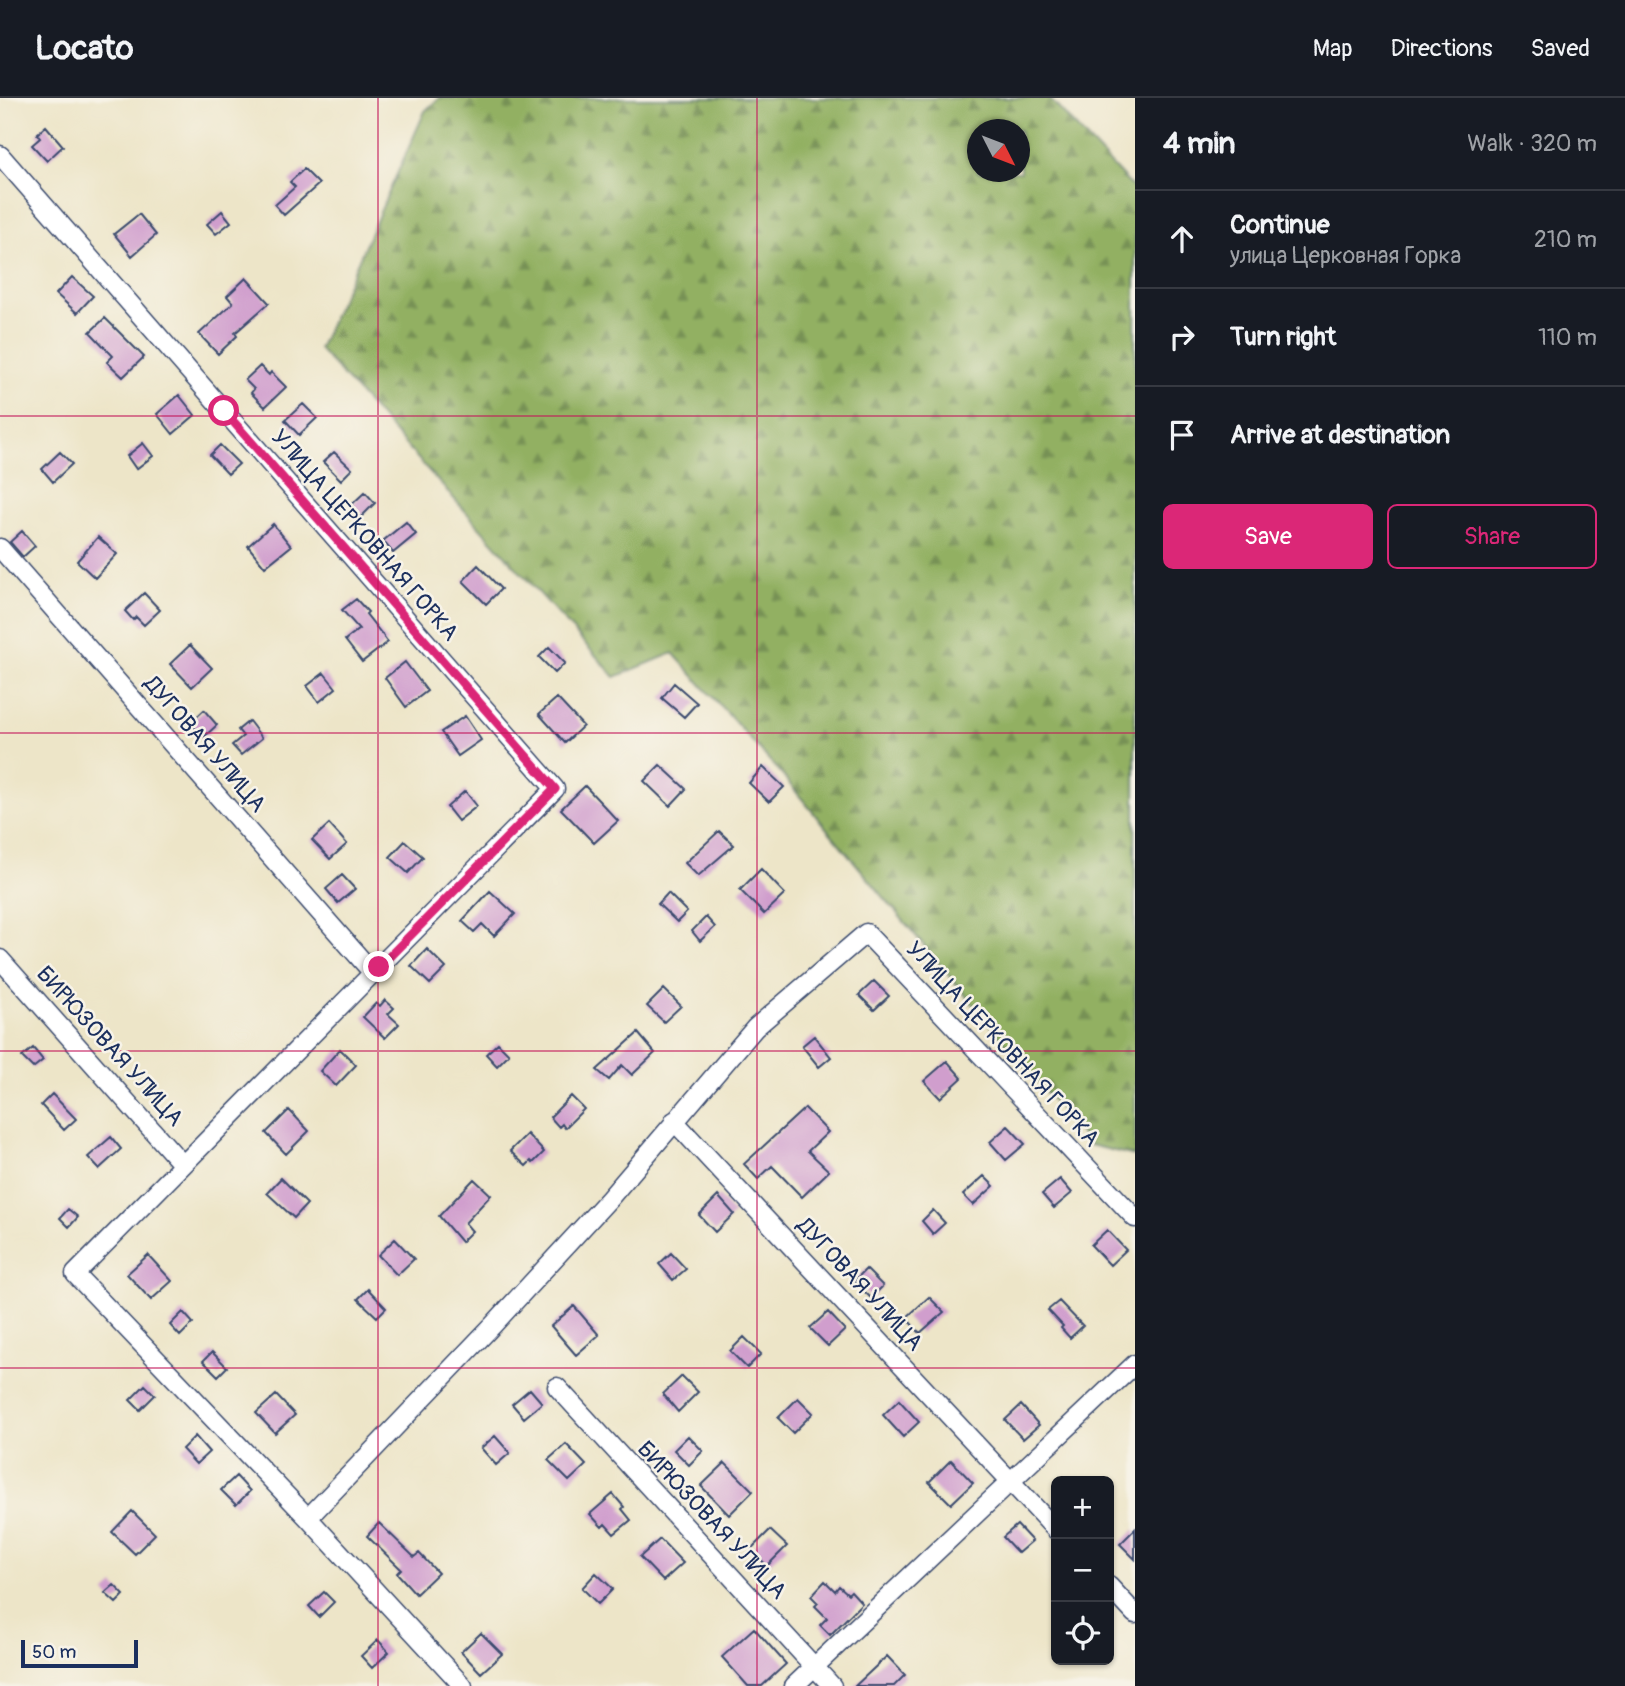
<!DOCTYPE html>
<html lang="en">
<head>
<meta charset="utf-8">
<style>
  :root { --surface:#171b24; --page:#242831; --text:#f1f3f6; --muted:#9ea1a6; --line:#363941; --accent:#db2777 }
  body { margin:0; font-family:Pangolin,sans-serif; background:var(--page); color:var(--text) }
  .controls { position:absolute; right:21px; bottom:21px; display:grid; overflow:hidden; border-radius:10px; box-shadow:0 2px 5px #0004 }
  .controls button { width:63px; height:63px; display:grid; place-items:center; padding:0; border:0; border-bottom:2px solid var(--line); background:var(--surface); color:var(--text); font:35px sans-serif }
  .compass { position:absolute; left:967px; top:21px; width:63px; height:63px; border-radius:50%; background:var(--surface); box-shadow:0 2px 5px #0004; rotate:132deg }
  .scale { position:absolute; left:21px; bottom:18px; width:117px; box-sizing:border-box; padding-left:7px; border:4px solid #1b2f5e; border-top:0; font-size:19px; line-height:24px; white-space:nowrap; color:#1b2f5e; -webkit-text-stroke:5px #f7f3e8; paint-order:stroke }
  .stop { position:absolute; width:21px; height:21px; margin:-16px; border:5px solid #db2777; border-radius:50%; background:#fff }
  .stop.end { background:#db2777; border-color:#fff; box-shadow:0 2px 7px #0008 }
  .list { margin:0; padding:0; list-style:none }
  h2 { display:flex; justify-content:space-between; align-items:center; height:91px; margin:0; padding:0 28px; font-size:30px }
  h2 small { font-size:23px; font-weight:400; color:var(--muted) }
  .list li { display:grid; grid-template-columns:46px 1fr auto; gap:21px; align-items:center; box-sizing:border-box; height:98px; padding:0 28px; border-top:2px solid var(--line) }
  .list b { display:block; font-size:26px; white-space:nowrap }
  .list p { margin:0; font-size:23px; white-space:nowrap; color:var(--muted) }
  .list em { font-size:23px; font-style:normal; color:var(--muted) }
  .actions { display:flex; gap:14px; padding:21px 28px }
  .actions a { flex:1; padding:16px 0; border:2px solid var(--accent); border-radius:10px; text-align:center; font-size:24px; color:var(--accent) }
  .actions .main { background:var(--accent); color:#fff }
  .icon { flex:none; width:38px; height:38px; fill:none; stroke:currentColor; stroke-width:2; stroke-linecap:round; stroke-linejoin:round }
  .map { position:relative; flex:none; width:1135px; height:1588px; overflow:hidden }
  header { display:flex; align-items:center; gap:42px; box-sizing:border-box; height:98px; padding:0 35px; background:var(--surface); border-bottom:2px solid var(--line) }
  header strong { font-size:33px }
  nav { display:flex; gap:38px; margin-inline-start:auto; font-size:24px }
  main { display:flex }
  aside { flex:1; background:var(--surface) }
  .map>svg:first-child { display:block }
</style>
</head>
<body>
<header>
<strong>Locato</strong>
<nav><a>Map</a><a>Directions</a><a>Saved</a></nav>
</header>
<main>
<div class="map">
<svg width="1135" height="1588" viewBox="0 0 1135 1588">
  <defs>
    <pattern id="forest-firs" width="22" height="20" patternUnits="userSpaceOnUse" patternTransform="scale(1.75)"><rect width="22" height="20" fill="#92b062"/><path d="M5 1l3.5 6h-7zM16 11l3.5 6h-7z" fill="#769054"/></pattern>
  </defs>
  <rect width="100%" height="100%" fill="#f7f3e8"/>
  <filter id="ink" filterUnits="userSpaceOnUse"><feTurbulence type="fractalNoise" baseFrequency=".0143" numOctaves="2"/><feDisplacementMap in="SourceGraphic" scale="14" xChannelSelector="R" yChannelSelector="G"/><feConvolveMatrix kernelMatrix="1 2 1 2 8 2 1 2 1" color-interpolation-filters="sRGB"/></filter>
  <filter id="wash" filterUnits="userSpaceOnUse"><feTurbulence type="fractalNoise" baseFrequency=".00686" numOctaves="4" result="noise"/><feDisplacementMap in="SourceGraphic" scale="28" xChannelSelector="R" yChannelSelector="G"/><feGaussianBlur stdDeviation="1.57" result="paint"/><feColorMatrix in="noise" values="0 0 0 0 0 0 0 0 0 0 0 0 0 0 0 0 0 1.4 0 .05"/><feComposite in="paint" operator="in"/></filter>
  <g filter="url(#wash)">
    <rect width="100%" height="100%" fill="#ede5c8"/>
    <path fill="url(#forest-firs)" stroke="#567060" stroke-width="2" fill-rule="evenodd" d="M439,0H1049L1135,92V1058L1090,1047L778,672L673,555L615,579L319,251L425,13ZM978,32H1020V74H978Z"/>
    <g id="blocks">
      <path fill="#d09ecd" d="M46,28L63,48L47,63L32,47L40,40L37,36Z
        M304,71L319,86L284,117L275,107L295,89L290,84Z
        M222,113L231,124L216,136L207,126Z
        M139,116L156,137L132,158L114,136Z
        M72,179L93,198L77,215L56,196Z
        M246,180L269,205L235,235L237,238L218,256L199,236L233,205L227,198Z
        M105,220L144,259L123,279L107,264L113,258L90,234Z
        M260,268L269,277L271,274L286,289L265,309L251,295L254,291L245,282Z
        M179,297L195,317L173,336L157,316Z
        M303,306L317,320L299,337L285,322Z
        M143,345L153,358L136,371L127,358Z
        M220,347L239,366L228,376L210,357Z
        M60,354L72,366L53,384L42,371Z
        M334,354L352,371L341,382L323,364Z
        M365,394L375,405L360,420L349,409Z
        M406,424L416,436L393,455L383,443Z
        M273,426L291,448L265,469L248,448Z
        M22,433L35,448L23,459L10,444Z
        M98,439L117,456L95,480L77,463Z
        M478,467L501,491L486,506L463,483Z
        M144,495L160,512L144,527L136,519L133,522L125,513Z
        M356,501L368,514L366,516L388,544L362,564L345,542L359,531L342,512Z
        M190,547L212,570L192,589L170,566Z
        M549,549L565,565L555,575L539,559Z
        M405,564L427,593L406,609L385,580Z
        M324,575L336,590L319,604L307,588Z
        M674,585L697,605L684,619L662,600Z
        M557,600L583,628L565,645L539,616Z
        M204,612L217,627L204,639L190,625Z
        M465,618L481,642L458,658L441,634Z
        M249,623L262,640L241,657L232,647L243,638L238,632Z
        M660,667L686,691L670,708L644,683Z
        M763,669L784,689L769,704L749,685Z
        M585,688L618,723L594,745L561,711Z
        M465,693L477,708L458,723L447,709Z
        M329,726L347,746L330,761L312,742Z
        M719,733L734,747L698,778L685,765Z
        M405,743L423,759L408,775L390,759Z
        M761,771L785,796L764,816L740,792Z
        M342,777L355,791L338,805L326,791Z
        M490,793L515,816L494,838L482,826L474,834L462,823Z
        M668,795L687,814L677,824L658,806Z
        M706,819L715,829L700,843L692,833Z
        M427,851L446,870L430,886L411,868Z
        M874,883L889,898L874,912L859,897Z
        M664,891L681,908L664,924L647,908Z
        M385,902L394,910L388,916L399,926L385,940L363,919L376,905L380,908Z
        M638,935L655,955L632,977L622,967L609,982L597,972Z
        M814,938L831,959L819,969L802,948Z
        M498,945L509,956L497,968L486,956Z
        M33,950L43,962L33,970L22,959Z
        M340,951L356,967L336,988L320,973Z
        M947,963L962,980L940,1000L924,983Z
        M52,996L76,1021L64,1032L41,1007Z
        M571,998L584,1011L565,1030L562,1026L559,1029L550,1019Z
        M805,1010L828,1034L808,1053L829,1073L802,1099L772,1068L758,1081L744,1066Z
        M289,1012L309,1033L286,1056L266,1035Z
        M1008,1028L1025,1046L1006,1062L990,1044Z
        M527,1036L544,1054L533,1065L531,1063L526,1068L510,1053Z
        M111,1039L121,1051L99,1071L88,1059Z
        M984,1078L994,1088L973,1107L963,1097Z
        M281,1080L307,1106L294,1120L267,1095Z
        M474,1081L491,1097L465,1125L472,1133L461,1144L439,1118Z
        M1060,1081L1072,1095L1054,1110L1042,1096Z
        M718,1098L734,1116L715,1134L699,1117Z
        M68,1111L78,1119L69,1129L60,1120Z
        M933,1112L945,1125L933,1136L922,1123Z
        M1107,1132L1126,1152L1110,1167L1091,1147Z
        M395,1141L414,1161L397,1177L378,1157Z
        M671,1155L686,1171L673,1182L659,1166Z
        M148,1157L172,1183L151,1202L127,1176Z
        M866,1171L883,1188L871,1200L854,1183Z
        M368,1191L386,1210L377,1219L358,1201Z
        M929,1199L944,1214L920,1235L906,1220Z
        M1059,1203L1083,1228L1070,1240L1061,1230L1063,1228L1048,1212Z
        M574,1208L599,1237L576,1257L551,1228Z
        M183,1214L193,1225L180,1238L170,1227Z
        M828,1214L845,1232L828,1248L810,1230Z
        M744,1239L761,1256L747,1270L730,1253Z
        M212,1254L227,1269L218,1278L203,1263Z
        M682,1278L698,1294L678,1314L663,1296Z
        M145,1287L155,1297L140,1312L130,1302Z
        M530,1291L542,1305L524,1320L512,1306Z
        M276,1297L295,1317L275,1335L256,1315Z
        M798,1300L813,1315L793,1335L778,1320Z
        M899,1302L919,1324L903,1339L883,1317Z
        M1021,1307L1039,1327L1023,1341L1005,1322Z
        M195,1338L209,1354L196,1366L182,1351Z
        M495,1338L510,1355L496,1367L481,1350Z
        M688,1338L703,1353L689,1367L674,1352Z
        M566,1346L586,1367L569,1383L548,1362Z
        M951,1362L973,1385L951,1406L929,1384Z
        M725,1365L753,1393L729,1417L701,1388Z
        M236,1378L250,1393L236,1407L221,1392Z
        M613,1396L624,1409L622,1411L631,1422L614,1436L605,1426L602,1429L590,1416Z
        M132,1413L155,1436L135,1456L112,1434Z
        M379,1425L414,1459L419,1455L438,1475L416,1496L397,1475L401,1471L367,1438Z
        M1017,1427L1032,1443L1018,1455L1003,1439Z
        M1135,1431V1461L1120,1446Z
        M770,1432L787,1448L767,1468L751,1451Z
        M660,1441L683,1465L663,1483L640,1459Z
        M596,1475L613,1491L598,1506L582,1490Z
        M825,1483L835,1493L839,1488L848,1496L851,1493L862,1505L830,1537L820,1527L827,1520L815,1508L818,1505L811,1498Z
        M114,1487L124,1497L116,1505L105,1495Z
        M324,1494L334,1504L319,1519L309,1508Z
        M754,1530L786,1566L762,1588H748L722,1559Z
        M481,1535L502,1556L481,1575L461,1554Z
        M378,1542L389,1554L372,1570L361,1558Z
        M887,1558L905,1577L894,1588H855Z"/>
    </g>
  </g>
  <g filter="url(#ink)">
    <use href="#blocks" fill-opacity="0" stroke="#3a4a6e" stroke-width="2"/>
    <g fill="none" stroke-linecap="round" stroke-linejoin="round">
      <defs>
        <path id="street" d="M0,57L555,691L75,1176L308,1420L463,1588
          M0,450L373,875
          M0,861L183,1067
          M674,1023L1056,1432
          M557,1289L832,1588
          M308,1420L493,1227L609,1101L755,930L866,835L1135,1120
          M1109,1488L1135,1516
          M794,1588L1135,1266"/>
      </defs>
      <use href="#street" stroke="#3a4a6e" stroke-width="21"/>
      <use href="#street" stroke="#fff" stroke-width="18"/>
    </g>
  </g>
  <g fill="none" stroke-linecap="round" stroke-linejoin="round" filter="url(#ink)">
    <path stroke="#db2777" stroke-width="9" d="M224,313L555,691L379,869"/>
  </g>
  <path fill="none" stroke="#c2185b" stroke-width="2" stroke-opacity="0.55" d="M378,0V1588M757,0V1588M0,318H1135M0,635H1135M0,953H1135M0,1270H1135"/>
  <g text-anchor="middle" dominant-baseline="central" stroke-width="5" stroke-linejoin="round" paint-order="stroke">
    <g font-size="23" fill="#1b2f5e" stroke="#f7f3e8">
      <text transform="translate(365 437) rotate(49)">УЛИЦА ЦЕРКОВНАЯ ГОРКА</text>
      <text transform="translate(205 646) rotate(49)">ДУГОВАЯ УЛИЦА</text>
      <text transform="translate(1003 946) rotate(47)">УЛИЦА ЦЕРКОВНАЯ ГОРКА</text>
      <text transform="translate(110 948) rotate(48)">БИРЮЗОВАЯ УЛИЦА</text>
      <text transform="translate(860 1186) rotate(47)">ДУГОВАЯ УЛИЦА</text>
      <text transform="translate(712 1422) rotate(47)">БИРЮЗОВАЯ УЛИЦА</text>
    </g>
  </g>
</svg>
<div class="controls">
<button>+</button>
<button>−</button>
<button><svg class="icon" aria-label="locate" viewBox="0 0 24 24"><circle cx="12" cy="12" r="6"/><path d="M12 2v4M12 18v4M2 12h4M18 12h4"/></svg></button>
</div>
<svg class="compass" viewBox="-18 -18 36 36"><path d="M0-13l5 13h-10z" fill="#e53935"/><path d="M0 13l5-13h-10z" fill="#9ea1a6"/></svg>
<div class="scale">50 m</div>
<div class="stop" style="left:224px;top:313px"></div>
<div class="stop end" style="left:379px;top:869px"></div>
</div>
<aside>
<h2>4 min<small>Walk · 320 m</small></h2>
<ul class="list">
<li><svg class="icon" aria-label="ahead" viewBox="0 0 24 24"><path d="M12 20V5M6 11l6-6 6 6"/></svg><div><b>Continue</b><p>улица Церковная Горка</p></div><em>210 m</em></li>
<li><svg class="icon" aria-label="right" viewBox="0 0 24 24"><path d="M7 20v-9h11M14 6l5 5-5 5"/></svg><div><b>Turn right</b></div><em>110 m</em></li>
<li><svg class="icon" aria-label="arrive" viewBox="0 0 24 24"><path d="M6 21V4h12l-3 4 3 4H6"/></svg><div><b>Arrive at destination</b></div></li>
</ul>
<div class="actions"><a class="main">Save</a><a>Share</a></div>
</aside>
</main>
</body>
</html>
